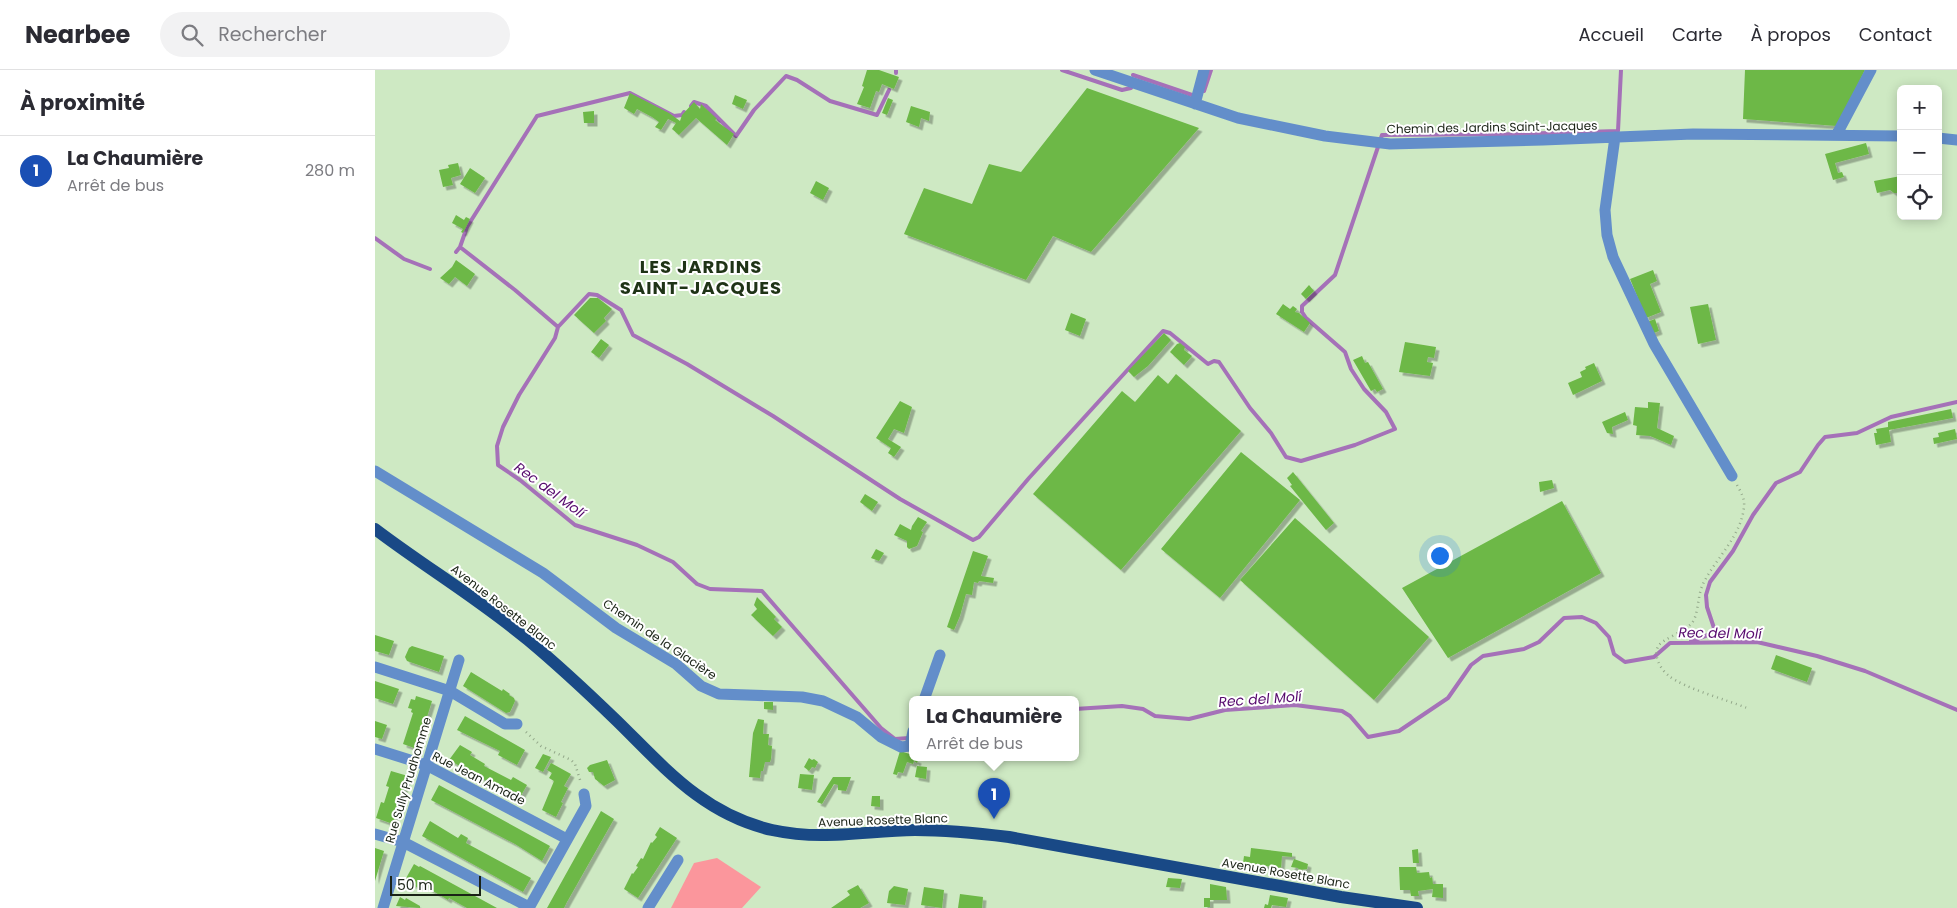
<!DOCTYPE html>
<html lang="fr">
<head>
<meta charset="utf-8">
<style>
  :root { --surface:#fff; --page:#f2f2f3; --text:#2b2b33; --muted:#7c7c81; --line:#e1e1e2; --accent:#8734a3 }
  body { margin:0; font-family:Poppins,sans-serif; background:var(--page); color:var(--text) }
  .controls { position:absolute; right:15px; top:15px; display:grid; overflow:hidden; border-radius:8px; box-shadow:0 2px 12px #0003 }
  .controls button { width:45px; height:45px; display:grid; place-items:center; padding:0; border:0; border-bottom:1px solid var(--line); background:var(--surface); color:var(--text); font:25px sans-serif }
  .scale { position:absolute; left:15px; bottom:12px; width:91px; box-sizing:border-box; padding-left:5px; border:2px solid #1a2316; border-top:0; font-size:14px; line-height:18px; white-space:nowrap; color:#1a2316; -webkit-text-stroke:4px #fff; paint-order:stroke }
  .you { position:absolute; left:1064px; top:485px; width:18px; height:18px; margin:-12px; border:4px solid #fff; border-radius:50%; background:#1a73e8; box-shadow:0 0 0 8px #1a73e833 }
  .badge { display:grid; place-items:center; width:32px; height:32px; border-radius:50%; background:var(--accent); color:#fff; font-size:16px; font-weight:700 }
  .pin { position:absolute; translate:-50% -41px; filter:drop-shadow(0 1px 2px #0008) }
  .pin::after { content:''; position:absolute; top:26px; width:18px; height:15px; background:inherit; clip-path:polygon(0 0,100% 0,50% 100%) }
  .popup { position:absolute; left:534px; top:626px; width:170px; height:65px; box-sizing:border-box; display:grid; place-content:center; border-radius:8px; background:var(--surface); filter:drop-shadow(0 1px 4px #0005); font-size:16px; white-space:nowrap; color:var(--muted) }
  .popup b { font-size:19px; color:var(--text) }
  .popup::after { content:''; position:absolute; left:50%; top:100%; margin-left:-10px; border:10px solid transparent; border-top-color:var(--surface) }
  .list { margin:0; padding:0; list-style:none }
  h2 { display:flex; justify-content:space-between; align-items:center; height:65px; margin:0; padding:0 20px; font-size:21px }
  h2 small { font-size:16px; font-weight:400; color:var(--muted) }
  .list li { display:grid; grid-template-columns:32px 1fr auto; gap:15px; align-items:center; box-sizing:border-box; height:70px; padding:0 20px; border-top:1px solid var(--line) }
  .list b { display:block; font-size:19px; white-space:nowrap }
  .list p { margin:0; font-size:16px; white-space:nowrap; color:var(--muted) }
  .list em { font-size:16px; font-style:normal; color:var(--muted) }
  .icon { flex:none; width:28px; height:28px; fill:none; stroke:currentColor; stroke-width:2; stroke-linecap:round; stroke-linejoin:round }
  .map { position:relative; flex:none; width:1582px; height:838px; overflow:hidden }
  header { display:flex; align-items:center; gap:30px; box-sizing:border-box; height:70px; padding:0 25px; background:var(--surface); border-bottom:1px solid var(--line) }
  header strong { font-size:24px }
  nav { display:flex; gap:28px; margin-inline-start:auto; font-size:18px }
  .search { width:350px; height:45px; background:var(--page); display:flex; align-items:center; gap:12px; box-sizing:border-box; padding:0 18px; border-radius:28px; color:var(--muted); font-size:19px }
  main { display:flex }
  aside { flex:1; background:var(--surface) }
  .map>svg:first-child { display:block }
</style>
</head>
<body>
<header>
<strong>Nearbee</strong>
<div class="search"><svg class="icon" aria-label="search" viewBox="0 0 24 24"><circle cx="10" cy="10" r="6"/><path d="M15 15l6 6"/></svg>Rechercher</div>
<nav><a>Accueil</a><a>Carte</a><a>À propos</a><a>Contact</a></nav>
</header>
<main>
<aside>
<h2>À proximité<small></small></h2>
<ul class="list">
<li><span class="badge" style="background:#1a4fb4">1</span><div><b>La Chaumière</b><p>Arrêt de bus</p></div><em>280 m</em></li>
</ul>
</aside>
<div class="map">
<svg width="1582" height="838" viewBox="0 0 1582 838">
  <defs>
    <filter id="shadow"><feDropShadow dx="3.5" dy="3.5" stdDeviation="0" flood-color="#0004"/></filter>
  </defs>
  <rect width="100%" height="100%" fill="#cee9c3"/>
  <path fill="#fb969c" d="M342,788L386,817L367,838H296L319,793Z"/>
  <g fill="none" stroke-linecap="round" stroke-linejoin="round">
    <path stroke="#a571b8" stroke-width="4" d="M687,0L747,20L756,18
      M521,3V0
      M758,5L820,26
      M829,21L836,0
      M316,36L319,32L331,36L361,66L379,40L411,6L422,10L455,31L502,45L514,20
      M0,168L29,189L55,199
      M85,177L92,157L162,46L255,23L299,46L307,45L309,42
      M81,182L85,177L140,220L183,257L180,268L144,325L128,357L122,376L123,395L145,410L200,455L262,475L298,492L322,514L335,519L387,521L506,658L520,669L534,668
      M183,257L214,224L222,225L246,240L258,265L312,294L398,346L525,429L598,470L604,467L654,408L788,261L795,263L833,294L839,291L844,292L875,338L896,363L911,387L926,391L980,375L1020,359L1011,342L989,319L976,299L970,282L931,248L927,242V236L960,205L1007,65L1142,64L1243,61L1246,0
      M1316,571L1333,565L1339,558L1332,537L1331,525L1335,512L1358,481L1378,445L1401,413L1425,402L1443,375L1450,367L1482,363L1516,347L1582,332
      M700,639L747,636L768,639L780,646L814,649L850,640L920,635L967,641L975,646L993,667L1024,661L1073,628L1096,595L1108,586L1149,579L1164,572L1189,548L1207,547L1221,553L1234,567L1239,584L1250,592L1279,587L1295,573L1382,572L1442,586L1490,601L1582,640"/>
  </g>
  <path fill="#6db847" filter="url(#shadow)" d="M492,0H504L524,7L519,19L507,14L504,22L501,21L495,38L482,34L489,17L487,16Z
    M1370,0H1490L1462,56L1368,49Z
    M712,18L824,58L716,182L678,166L651,210L529,164L549,118L597,134L614,94L646,102Z
    M255,23L294,43L305,51L307,45L319,32L325,39L326,34L342,49L340,50L359,64L352,75L321,48L304,65L297,59L301,53L293,49L286,60L280,57L284,52L277,47L262,39L259,44L249,38Z
    M360,25L372,30L368,39L357,34Z
    M513,28L518,30L512,45L507,43Z
    M536,36L555,42L554,51L546,48L544,57L531,52Z
    M219,41V53H209L208,42Z
    M1491,73L1494,84L1460,93L1463,103L1467,102L1469,107L1458,110L1450,84Z
    M83,93L86,105L76,108L78,115L68,117L64,100L74,98L73,95Z
    M95,98L110,108L100,123L85,114Z
    M1526,106V130L1523,123H1519L1515,120L1502,123L1499,111Z
    M441,111L454,118L448,130L435,123Z
    M81,145L89,150L91,147L95,149L88,163L86,162L88,159L77,153Z
    M81,190L100,204L92,216L80,207L74,214L65,208L77,197Z
    M1278,200L1282,211L1275,214L1286,242L1271,248L1255,209Z
    M934,215L939,221L931,229L926,224Z
    M215,228H223L237,239L229,248L231,251L219,263L199,245Z
    M908,234L915,239L918,236L922,239L920,242L924,243L935,253L929,262L901,244Z
    M1333,234L1341,270L1323,274L1315,237Z
    M696,243L711,249L705,266L690,260Z
    M1280,249L1284,261L1276,264L1272,252Z
    M789,263L796,270L773,296L759,307L753,301Z
    M226,269L234,275L224,288L216,282Z
    M1030,272L1061,277L1059,288L1053,287L1052,292L1058,293L1055,306L1024,302Z
    M805,273L810,277L809,280L817,286L809,295L795,282L802,274Z
    M987,286L990,293L993,292L1008,319L1002,322L1000,319L996,321L978,290Z
    M1219,293L1227,311L1198,325L1193,313L1207,307L1205,302L1211,299L1210,297Z
    M801,304L866,361L746,500L658,424L747,321L760,332L783,305L793,314Z
    M525,331L537,337L529,363L519,359L513,369L526,377L519,387L513,383L516,378L501,368Z
    M1273,332L1285,333L1282,358L1299,366L1296,375L1275,366L1261,365L1262,356L1258,355L1260,337L1273,338Z
    M1576,339L1578,348L1514,360L1516,372L1501,375L1499,363H1502L1501,359L1513,357V352Z
    M1250,342L1253,350L1237,357L1238,364L1232,363L1227,352Z
    M1580,359L1582,369L1559,374L1558,368L1564,367L1563,363Z
    M866,382L925,430L845,528L786,479Z
    M918,402L959,453L951,460L915,416L917,415L912,408Z
    M1177,410L1179,418L1165,422L1164,412Z
    M490,424L503,432L497,441L485,432Z
    M1187,431L1226,503L1073,588L1027,518Z
    M543,447L552,452L546,461L548,462L542,476L534,479L532,477V471L519,465L525,454L536,460L537,456Z
    M920,448L1054,567L999,630L865,510Z
    M501,479L509,483L504,491L496,488Z
    M598,481L613,486L606,506L619,508L618,513L604,511L603,513L599,512L597,525L591,524L585,546L579,560L572,557Z
    M382,527L401,547L399,549L407,557L398,566L376,545L382,539L379,535Z
    M0,565L19,571L14,585L0,581Z
    M37,576L69,586L64,602L32,591L30,587L34,578Z
    M1401,585L1437,598L1432,612L1396,599Z
    M96,602L127,621L128,619L135,624L134,625L139,628L140,631L135,642L131,643L88,616Z
    M0,611L24,619L18,634L0,628Z
    M41,626L57,631L42,679L28,674L38,643L36,642L37,639L33,638L36,629L40,630Z
    M389,632H398V640L389,639Z
    M90,646L150,680L142,695L123,685L125,681L82,660Z
    M383,649L389,650L388,664H394L393,675L397,676L396,689L395,692H390L388,701H386L385,708L374,707L378,663Z
    M0,651L12,655L7,669L0,667Z
    M85,675L97,682L95,685L110,694L109,696L136,710L138,707L152,715L144,729L74,690Z
    M525,681L538,685V688L543,690L542,693L539,691L538,694L532,692L528,703L523,702L522,705L518,704Z
    M168,684L176,687L168,702L160,698Z
    M434,688L437,690L439,689L443,692L440,698L437,697L434,701L429,697Z
    M232,690L240,710L229,716L220,709L218,702H214L212,698L215,695Z
    M176,693L196,704L189,716L193,718L186,732L188,733L181,747L167,740L179,711L174,708L177,703L172,700Z
    M542,696L552,697L551,709L540,707Z
    M16,701L33,706L18,754L1,748L6,732L9,733L14,717L11,716Z
    M425,704L439,705L437,720L423,718Z
    M458,707H476L471,721L463,720V715L459,714L447,734L442,732Z
    M64,715L175,776L167,791L140,774L56,730Z
    M497,726H505V737L496,736Z
    M226,741L239,749L192,832L189,838H172Z
    M55,751L83,768L86,764L93,768L91,773L156,808L148,822L47,766Z
    M285,757L302,768L263,828L249,819L257,803L258,804L263,797L261,796L266,788L268,789L276,772L277,773L282,767L280,765Z
    M0,778L9,781L0,811Z
    M876,778L917,783V787L907,786L906,798L868,793L869,786L875,787Z
    M1043,779L1044,793H1038L1037,780Z
    M919,789L933,794L932,799L924,800L923,798L916,797Z
    M39,794L44,797L45,796L122,838H92L74,828L73,830L46,814L43,818L30,810Z
    M1024,797H1041L1042,803L1054,802L1055,808L1057,807L1058,814H1068V828L1057,827L1058,819L1043,821L1044,826H1036L1035,820H1025Z
    M793,808L807,809L805,818L791,817Z
    M835,814L851,817L852,830H835V837H829V828H835Z
    M483,815L494,833L485,838H456L475,825L472,821Z
    M519,816L533,819L530,835L512,833L514,821Z
    M549,817L569,820L567,838L546,835Z
    M585,824L608,827L607,838H583Z
    M895,825L913,828L911,837L897,835L896,838H889L890,834L893,835Z
    M25,827L30,830L31,828L45,836V838L21,836Z"/>
  <g fill="none" stroke-linecap="round" stroke-linejoin="round">
    <path stroke="#93a88a" stroke-width="2.5" stroke-dasharray="1 4" stroke-linecap="butt" d="M1362,415C1366,422 1370,429 1369,437C1366,467 1340,489 1328,514C1322,526 1324,546 1316,554C1309,561 1289,569 1284,575C1277,585 1286,600 1294,606C1309,618 1352,630 1372,638
      M151,662L166,676L196,690L200,694L206,713"/>
    <path stroke="#638eca" stroke-width="11" d="M720,0L863,48L950,66L1015,74L1168,70L1318,64L1526,66
      M820,34L829,0
      M1462,64L1496,0
      M1240,67L1230,140L1232,165L1238,187L1279,274L1357,406
      M1563,68L1582,70
      M0,401L168,503L241,558L301,594L326,616L344,624L427,627L448,631L482,647L506,667L526,677L535,676L538,661
      M0,597L75,621L130,654H142
      M549,630L565,585
      M0,679L51,695L192,769
      M0,764L28,772L154,837
      M8,838L84,590
      M154,838L211,736L209,724
      M273,838L303,790"/>
    <path stroke="#194986" stroke-width="12" d="M0,459C50,497 104,529 153,570C183,595 213,623 242,651C290,698 328,744 397,760C448,771 489,761 540,760C571,760 602,763 634,767L966,827L1042,838"/>
  </g>
  <g text-anchor="middle" dominant-baseline="central" stroke-width="4" stroke-linejoin="round" paint-order="stroke">
    <g font-size="12" fill="#1a2316" stroke="#fff">
      <text transform="translate(1117 57) rotate(-1)">Chemin des Jardins Saint-Jacques</text>
      <text transform="translate(129 537) rotate(38)">Avenue Rosette Blanc</text>
      <text transform="translate(285 569) rotate(34)">Chemin de la Glacière</text>
      <text transform="translate(104 708) rotate(27)">Rue Jean Amade</text>
      <text transform="translate(33 710) rotate(-73)">Rue Sully Prudhomme</text>
      <text transform="translate(508 750) rotate(-2)">Avenue Rosette Blanc</text>
      <text transform="translate(911 803) rotate(10)">Avenue Rosette Blanc</text>
    </g>
    <g font-size="14" font-style="italic" fill="#570b6e" stroke="#fff">
      <text transform="translate(175 420) rotate(36)">Rec del Molí</text>
      <text transform="translate(1345 563) rotate(1)">Rec del Molí</text>
      <text transform="translate(885 629) rotate(-4)">Rec del Molí</text>
    </g>
    <g font-size="18" font-weight="bold" letter-spacing="1" fill="#1f3316" stroke="#fff">
      <text x="326" y="196">LES JARDINS<tspan x="326" dy="21">SAINT-JACQUES</tspan></text>
    </g>
  </g>
</svg>
<div class="controls">
<button>+</button>
<button>−</button>
<button><svg class="icon" aria-label="locate" viewBox="0 0 24 24"><circle cx="12" cy="12" r="6"/><path d="M12 2v4M12 18v4M2 12h4M18 12h4"/></svg></button>
</div>
<div class="scale">50 m</div>
<div class="you"></div>
<div class="pin badge" style="left:619px;top:749px;background:#1a4fb4">1</div>
<div class="popup"><b>La Chaumière</b>Arrêt de bus</div>
</div>
</main>
</body>
</html>
